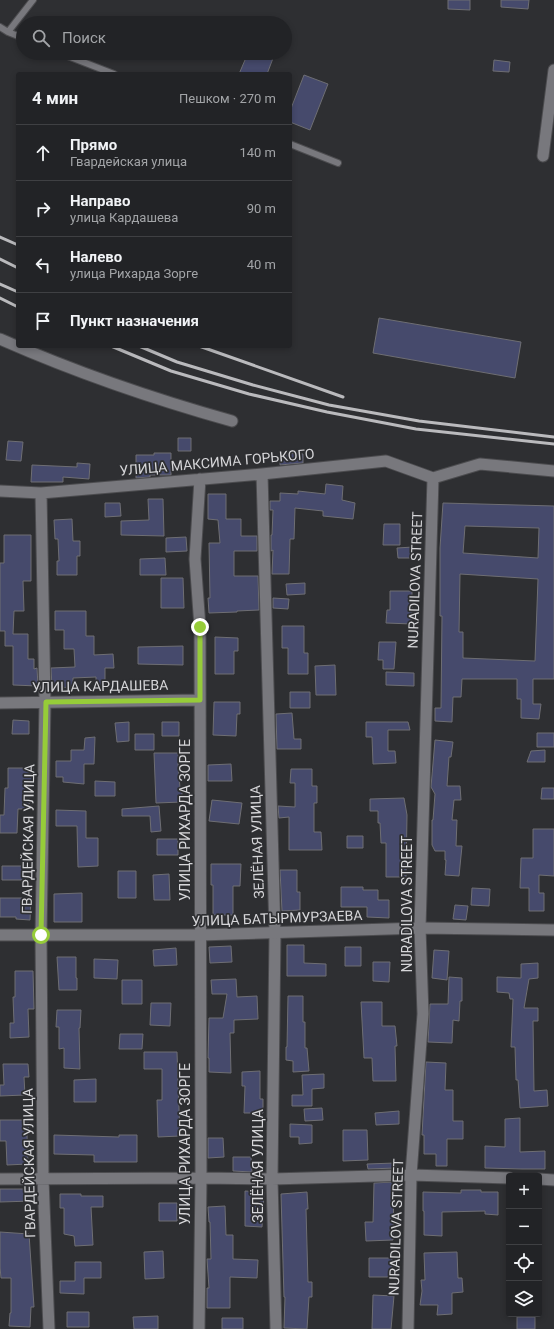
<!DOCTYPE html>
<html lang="ru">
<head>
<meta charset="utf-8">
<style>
  :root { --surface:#222326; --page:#2a2b2e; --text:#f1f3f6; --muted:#a2a4a7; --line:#3f4043 }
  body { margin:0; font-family:Roboto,sans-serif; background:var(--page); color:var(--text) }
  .controls { position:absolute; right:12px; bottom:12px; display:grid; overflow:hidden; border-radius:4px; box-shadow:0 2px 6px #0003 }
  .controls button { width:36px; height:36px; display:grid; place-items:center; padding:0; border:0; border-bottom:1px solid var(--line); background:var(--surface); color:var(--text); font:20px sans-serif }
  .stop { position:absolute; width:12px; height:12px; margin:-9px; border:3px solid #96cc39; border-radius:50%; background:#fff }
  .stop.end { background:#96cc39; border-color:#fff; box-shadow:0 1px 4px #0008 }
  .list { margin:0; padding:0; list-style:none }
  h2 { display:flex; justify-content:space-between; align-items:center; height:52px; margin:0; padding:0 16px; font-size:17px }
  h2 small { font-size:13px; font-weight:400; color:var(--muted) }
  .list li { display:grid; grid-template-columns:26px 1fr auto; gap:12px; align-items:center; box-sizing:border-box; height:56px; padding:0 16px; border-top:1px solid var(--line) }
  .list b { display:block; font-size:15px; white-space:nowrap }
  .list p { margin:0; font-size:13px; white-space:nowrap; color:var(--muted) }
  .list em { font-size:13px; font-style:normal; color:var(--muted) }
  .icon { flex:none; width:22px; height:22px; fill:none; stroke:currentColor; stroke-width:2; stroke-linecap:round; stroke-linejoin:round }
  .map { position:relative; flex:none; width:554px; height:1329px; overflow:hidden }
  .search { position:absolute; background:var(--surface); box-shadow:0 2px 6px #0003; left:16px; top:16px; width:276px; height:44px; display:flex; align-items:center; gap:10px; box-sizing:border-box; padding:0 14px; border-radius:22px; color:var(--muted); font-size:15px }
  .panel { position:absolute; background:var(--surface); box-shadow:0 2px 6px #0003; left:16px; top:72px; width:276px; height:276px; border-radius:4px }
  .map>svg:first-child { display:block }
</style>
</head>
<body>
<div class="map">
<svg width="554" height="1329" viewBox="0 0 554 1329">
  <rect width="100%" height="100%" fill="#2e2f32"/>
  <path fill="#464a6c" stroke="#6e6e73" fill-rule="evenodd" d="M448,0H470V10L448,9Z
    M501,0H529L528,9L501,7Z
    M248,53H275L267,74H239Z
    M494,60L510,62L509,72L493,71Z
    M304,75L328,84L310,130L290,122V111Z
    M379,318L521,342L515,378L373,353Z
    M178,438H191V451H178Z
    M8,441L23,442L21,461L6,460Z
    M154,453H171V475H150V477L136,478V455H154Z
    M280,453L303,454V463L280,465Z
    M77,463L90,464L89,479L63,477V482H31L32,465L77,467Z
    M326,484L343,486L342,500L355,503L353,519L323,516V511L295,508L294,539H290L289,574H272L273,550L271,551V535H272L273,510H270V501H280V493L298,494V491L325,494Z
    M208,494H226V519H241V536H257V551H234V576H258L259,610L237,611V612L209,613L208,598H210L209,543H220L218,520L208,519Z
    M148,499H163L164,536L121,535V521L149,520Z
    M105,503H120L121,516L105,517Z
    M443,503L554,506V679H533V704H541L539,719L521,718V699H517V679H462L461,697H453L452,722L435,721V708H441L442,616H440V548ZM465,526L539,528L538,558L463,553ZM460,574L538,579L535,661L463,658V632H459Z
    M72,519L73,541H80V556H77V575H57V561H59L58,539H55L54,520Z
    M384,524H400V545H383Z
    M4,535H31V581H23L24,611H14L13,634H28V659H34V669L37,668L38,686L13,685V646H5V631H0V563H4Z
    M186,537L187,551L166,552V538Z
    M413,547V558H398L397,548Z
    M165,558L166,575H140V559Z
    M161,578H183L184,608H161Z
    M305,583V594L287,595L286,584Z
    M390,591H412V624L386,623L387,610H390Z
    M273,598L289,599L288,609L273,608Z
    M55,611H86V636H94V655L113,654L114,668H105V687L96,686V677L73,678V687L52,688L51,668L75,667L74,649H64V630H55Z
    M282,626H304V653H308V674H288V648H282Z
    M215,637L238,638V651H234V674H215Z
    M379,642H396L394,669H383V660H378Z
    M183,646V665L138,664V647Z
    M335,665L336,695H316L315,666Z
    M386,672L414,673V686L386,685Z
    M290,692H310V708H290Z
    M214,702H240V714H237L236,736L213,735Z
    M292,713L294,739H301V749H277L276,714Z
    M13,720L29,721V734H12Z
    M129,722V741L117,742L115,723Z
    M162,722H179V736H162Z
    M366,722H408L410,730H388V751H395L396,763L373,764L372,737H366Z
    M537,733H554V747H537Z
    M135,734H154V750H135Z
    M95,737L94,764H84V784L63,782V777H56V761H71V750H84L85,738Z
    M435,740L453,742L451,757H449L447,786H460L461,800H454L452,820H457L456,846H462L459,876L445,875L446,860H445V851H435L432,845V820H433L435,794L431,787Z
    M545,750V762H527L531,751Z
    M154,753H178L179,763H178L180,788H182V802L156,803Z
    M231,764L232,781H208V765Z
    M8,768H33V784H30L29,809H18L17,833H0V815H4L5,788H8Z
    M291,769H312V786H317V803H314V832H321L322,850H289V817L279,818L278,806L295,807V783H290Z
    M95,781L115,782V796H95Z
    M542,788H554V799H541Z
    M404,798L407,815L406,877H386V843H381L380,823H378V811H370V799Z
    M212,800L242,803L239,824L209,821Z
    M159,806L161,831L151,832L150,816H122V809Z
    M56,810L86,811V838H98V866L78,867L77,826H56Z
    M533,829H554V876L539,875V893H544V911H529V888H520L521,858H533Z
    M347,836H363V848H347Z
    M157,839H178V855H157Z
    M211,864H241L240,886H233V915H213V885H211Z
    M2,866H27V880H2Z
    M280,870H297V892H300V910L282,911Z
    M118,871H136V898H118Z
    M169,874L170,900H154L153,875Z
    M341,887H363V890H378V900H389V918L367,917V907H341Z
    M472,888L490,889L489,906L471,905Z
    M82,893V922H54V894Z
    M0,898H31L30,920L16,919V917H0Z
    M455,905L468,906L466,920L453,919Z
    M287,945H304V963L326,964V976H287Z
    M231,946L232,962L210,963L209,947Z
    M345,947H361V966H345Z
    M176,948L177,965L154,966L153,950Z
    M434,950L449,951L447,980L432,978Z
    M57,957H76V978H77V990H59Z
    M94,959L118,960L117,979L94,978Z
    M373,962H390L389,982L373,981Z
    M538,963V978L529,979L524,1008H538V1021H533L534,1091L547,1090L548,1106L520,1108L518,1080H516L515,1047H511L513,999H510L509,993L497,992V977L521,978V964Z
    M15,971H33L34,1009H28L29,1037L10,1038V1023H14L13,997H15Z
    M449,977L462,978V1001H460L459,1021L453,1020L452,1043L428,1042L430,1004H448Z
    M236,979L237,997L257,996L258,1019L234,1020V1033H230L231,1073L209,1072V1058H208L209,1018H223L227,994H212L211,980Z
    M122,980H142V1004H122Z
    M288,996H303V1022H305V1048H307L309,1071L293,1072V1061L286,1060V1047H287Z
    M361,1002H382V1026H395L397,1046H395L396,1081H373L372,1058H364Z
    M151,1003H171L170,1026L150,1025Z
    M57,1010H81L80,1028H79L80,1069L64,1068V1048L59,1049V1027H56Z
    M120,1034H143L142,1049H119Z
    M144,1052H177L180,1136L158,1137L157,1100H162V1069H144Z
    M426,1062L446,1063L445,1090H453V1121H463V1139H447V1166H436V1154H424V1135H422Z
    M3,1064H28L29,1077H24L25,1095L0,1096V1085H4Z
    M260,1071V1099H263V1113H244L245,1086H242V1072Z
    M324,1074V1088L312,1089V1106H292V1095H303L302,1075Z
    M96,1079V1102H74V1080Z
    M322,1108L323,1120L305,1121L304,1109Z
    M399,1111V1124L376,1125L375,1113Z
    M520,1118V1152L545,1151V1169H522L485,1168V1146L505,1147V1119Z
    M0,1120H28L29,1133L27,1134L28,1164L7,1165L6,1141H0Z
    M290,1124L312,1125V1143L299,1144V1137H290Z
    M343,1130H367L368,1160L343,1161Z
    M54,1135L119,1137V1135H137V1162H94V1155L54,1154Z
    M208,1138H223L224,1157L208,1158Z
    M233,1157H251L252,1172L233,1171Z
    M395,1163L396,1168L368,1169L367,1164Z
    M394,1182L393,1240L366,1241L365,1222H373L374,1183Z
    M0,1189H34L33,1201L0,1202Z
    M461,1190H481V1192H498V1215L485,1214V1211L442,1212V1236L424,1235V1211H423V1192L461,1193Z
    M245,1191L264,1192L262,1227L245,1226Z
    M307,1192L308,1209H306L308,1282H312V1297H309L307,1329L284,1328L285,1297H284L281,1194Z
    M60,1194H81V1196H103V1207H91L93,1245L75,1246L74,1236L64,1234V1208H60Z
    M159,1203H177V1221H159Z
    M225,1206L226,1235H233V1259L258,1260L257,1278L230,1277V1308H207V1288H209L207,1259H211L210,1222H209L208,1207Z
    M0,1232L29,1234L34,1307H31L30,1327L9,1326L10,1313H11V1278H1L0,1267Z
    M163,1251L164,1278L145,1279L144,1252Z
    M457,1252L458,1278H462L463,1292L452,1293V1314L437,1315L438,1305H420L422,1291L421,1280H425L424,1253Z
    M369,1258H392V1277H369Z
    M75,1262H101V1278H84V1294L60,1293V1281H75Z
    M373,1295L394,1296L391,1329H372Z
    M67,1312H89V1327H67Z
    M158,1316V1329H134L133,1317Z
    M517,1317H535V1329H517Z
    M222,1318H243V1329H222Z"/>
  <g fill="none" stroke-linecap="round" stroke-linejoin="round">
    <defs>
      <path id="service" d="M0,27L8,32L23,38
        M8,32L33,0
        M60,53L114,74
        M290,144L338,163"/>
      <path id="minor" d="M543,156L554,70
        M0,339C75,372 153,399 232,421
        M262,474L275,933L272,1179L276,1329
        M433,478L480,464L554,471
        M0,491L41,493L262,474L386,461L433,478
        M41,493L45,702L41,935L43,1179L49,1329
        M0,703L199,700
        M0,1179L201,1178L272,1179L411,1175L509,1178
        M539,1179L554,1180
        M199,1329L201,1178L200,627L195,559L200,479
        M408,1329L411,1175L423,1014L420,928L433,478"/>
      <path id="tertiary" d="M0,935H200L420,928L554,930"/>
    </defs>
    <use href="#service" stroke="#4c4c4f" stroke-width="8"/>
    <use href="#minor" stroke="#4c4c4f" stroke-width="13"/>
    <use href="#tertiary" stroke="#4c4c4f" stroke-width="13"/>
    <use href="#service" stroke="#78787d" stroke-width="6"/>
    <use href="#minor" stroke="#78787d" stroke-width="11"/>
    <use href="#tertiary" stroke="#78787d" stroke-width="11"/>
    <path stroke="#bababd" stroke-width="3" d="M0,237L18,245
      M0,259L18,268
      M0,284L18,292
      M0,298L18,307
      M111,346L171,371L249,394L327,412L416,429L554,444
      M139,346L177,362L253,385L329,405L419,421L554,437
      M199,346L343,397"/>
  </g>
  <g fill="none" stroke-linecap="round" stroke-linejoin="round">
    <path stroke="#96cc39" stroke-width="5" d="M41,935L46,702L200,700V627"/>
  </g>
  <g text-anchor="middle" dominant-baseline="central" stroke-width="3.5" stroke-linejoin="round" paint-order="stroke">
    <g font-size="14" fill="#d6d6d9" stroke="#2e2f32">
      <text transform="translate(217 462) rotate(-5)">УЛИЦА МАКСИМА ГОРЬКОГО</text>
      <text transform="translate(415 580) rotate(-88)">NURADILOVA STREET</text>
      <text transform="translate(100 686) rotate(-1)">УЛИЦА КАРДАШЕВА</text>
      <text transform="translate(185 820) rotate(-90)">УЛИЦА РИХАРДА ЗОРГЕ</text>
      <text transform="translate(28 839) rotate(-89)">ГВАРДЕЙСКАЯ УЛИЦА</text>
      <text transform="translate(257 842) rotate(-92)">ЗЕЛЁНАЯ УЛИЦА</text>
      <text transform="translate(407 904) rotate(-90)">NURADILOVA STREET</text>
      <text transform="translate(277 918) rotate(-2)">УЛИЦА БАТЫРМУРЗАЕВА</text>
      <text transform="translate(185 1144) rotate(-90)">УЛИЦА РИХАРДА ЗОРГЕ</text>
      <text transform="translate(29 1163) rotate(-91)">ГВАРДЕЙСКАЯ УЛИЦА</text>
      <text transform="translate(258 1166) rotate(-90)">ЗЕЛЁНАЯ УЛИЦА</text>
      <text transform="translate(396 1227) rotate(-88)">NURADILOVA STREET</text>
    </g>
  </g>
</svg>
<div class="controls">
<button>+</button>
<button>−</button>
<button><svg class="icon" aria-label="locate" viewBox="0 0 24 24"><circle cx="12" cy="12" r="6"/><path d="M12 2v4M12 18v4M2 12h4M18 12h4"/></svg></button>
<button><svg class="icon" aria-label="layers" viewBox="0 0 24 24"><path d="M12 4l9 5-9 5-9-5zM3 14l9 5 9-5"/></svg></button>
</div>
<div class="stop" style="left:41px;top:935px"></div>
<div class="stop end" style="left:200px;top:627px"></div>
<div class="search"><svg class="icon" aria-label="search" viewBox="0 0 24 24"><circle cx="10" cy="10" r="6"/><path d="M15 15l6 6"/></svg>Поиск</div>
<section class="panel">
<h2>4 мин<small>Пешком · 270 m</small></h2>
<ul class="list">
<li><svg class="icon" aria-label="ahead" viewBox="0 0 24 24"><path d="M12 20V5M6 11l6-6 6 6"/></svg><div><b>Прямо</b><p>Гвардейская улица</p></div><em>140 m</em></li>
<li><svg class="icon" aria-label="right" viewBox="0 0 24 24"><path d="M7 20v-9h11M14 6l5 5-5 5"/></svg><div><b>Направо</b><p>улица Кардашева</p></div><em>90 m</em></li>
<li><svg class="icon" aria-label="left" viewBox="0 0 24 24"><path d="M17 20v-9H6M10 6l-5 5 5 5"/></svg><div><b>Налево</b><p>улица Рихарда Зорге</p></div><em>40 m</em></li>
<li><svg class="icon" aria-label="arrive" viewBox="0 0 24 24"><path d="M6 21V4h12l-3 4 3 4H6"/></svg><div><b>Пункт назначения</b></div></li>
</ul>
</section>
</div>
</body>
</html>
